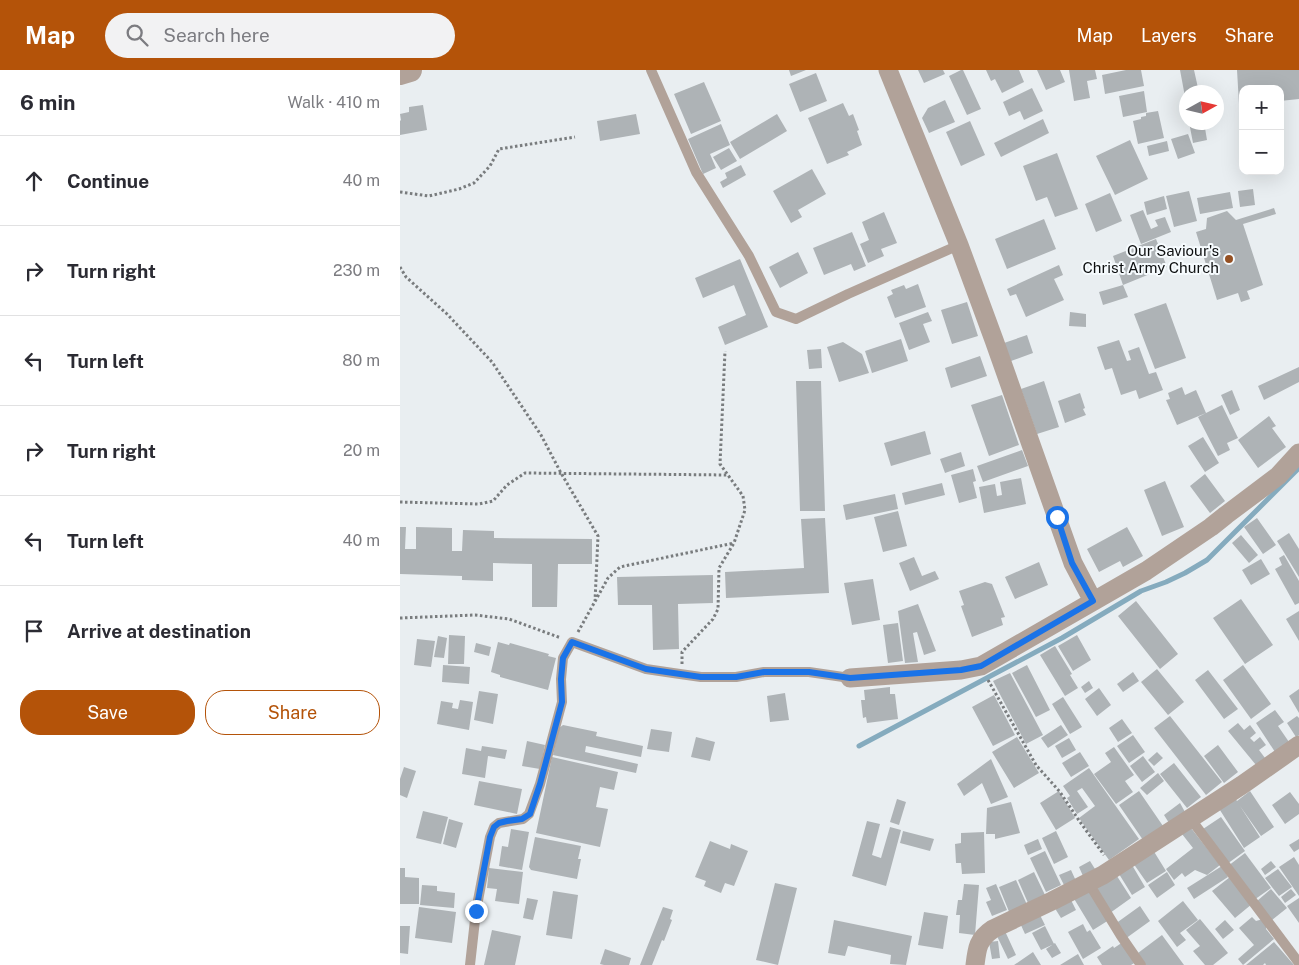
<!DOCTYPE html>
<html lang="en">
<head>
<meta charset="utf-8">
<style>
  :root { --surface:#fff; --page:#f2f2f3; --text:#2b2b33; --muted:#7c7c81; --line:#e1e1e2; --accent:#b45309 }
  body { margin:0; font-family:"Public Sans",sans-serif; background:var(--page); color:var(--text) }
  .controls { position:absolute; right:15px; top:15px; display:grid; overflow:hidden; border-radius:10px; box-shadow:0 5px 20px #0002 }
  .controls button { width:45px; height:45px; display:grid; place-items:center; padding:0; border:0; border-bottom:1px solid var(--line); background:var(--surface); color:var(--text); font:25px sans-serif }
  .compass { position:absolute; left:779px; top:15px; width:45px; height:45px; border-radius:50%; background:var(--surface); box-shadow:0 5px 20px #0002; rotate:82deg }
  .stop { position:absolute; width:15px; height:15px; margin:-11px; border:4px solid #1a73e8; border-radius:50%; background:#fff }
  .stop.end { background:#1a73e8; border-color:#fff; box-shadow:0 1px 5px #0008 }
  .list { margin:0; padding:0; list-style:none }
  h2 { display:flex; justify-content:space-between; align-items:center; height:65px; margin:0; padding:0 20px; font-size:21px }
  h2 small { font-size:16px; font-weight:400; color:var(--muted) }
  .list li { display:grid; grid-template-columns:32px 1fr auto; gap:15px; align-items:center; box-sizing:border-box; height:90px; padding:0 20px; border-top:1px solid var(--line) }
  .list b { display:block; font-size:19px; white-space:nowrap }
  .list em { font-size:16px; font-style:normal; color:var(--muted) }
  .actions { display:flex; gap:10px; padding:15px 20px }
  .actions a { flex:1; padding:11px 0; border:1px solid var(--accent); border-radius:20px; text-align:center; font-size:18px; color:var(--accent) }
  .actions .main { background:var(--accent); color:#fff }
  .icon { flex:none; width:28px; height:28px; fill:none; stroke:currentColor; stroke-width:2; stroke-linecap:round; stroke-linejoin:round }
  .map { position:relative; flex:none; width:899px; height:895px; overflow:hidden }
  header { display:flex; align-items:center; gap:30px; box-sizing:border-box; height:70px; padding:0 25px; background:var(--accent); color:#fff }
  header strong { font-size:24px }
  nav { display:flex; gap:28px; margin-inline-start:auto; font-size:18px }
  .search { width:350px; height:45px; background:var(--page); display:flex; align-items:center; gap:12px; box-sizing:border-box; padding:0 18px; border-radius:28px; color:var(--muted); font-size:19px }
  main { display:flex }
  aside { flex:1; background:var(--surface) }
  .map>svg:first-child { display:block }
</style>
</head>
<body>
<header>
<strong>Map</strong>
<div class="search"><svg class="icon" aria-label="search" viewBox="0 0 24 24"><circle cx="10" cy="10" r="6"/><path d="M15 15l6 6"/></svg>Search here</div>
<nav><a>Map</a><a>Layers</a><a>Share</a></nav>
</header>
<main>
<aside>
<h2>6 min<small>Walk · 410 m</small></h2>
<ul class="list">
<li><svg class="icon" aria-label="ahead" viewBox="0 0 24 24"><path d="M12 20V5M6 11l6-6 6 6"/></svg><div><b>Continue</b></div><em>40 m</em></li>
<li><svg class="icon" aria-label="right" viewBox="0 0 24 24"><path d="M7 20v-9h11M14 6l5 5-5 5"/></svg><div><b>Turn right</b></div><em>230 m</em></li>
<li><svg class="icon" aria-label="left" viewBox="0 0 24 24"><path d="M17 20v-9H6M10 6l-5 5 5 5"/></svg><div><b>Turn left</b></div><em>80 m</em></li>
<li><svg class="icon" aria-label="right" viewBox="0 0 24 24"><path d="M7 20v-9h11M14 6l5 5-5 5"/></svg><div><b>Turn right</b></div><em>20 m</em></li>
<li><svg class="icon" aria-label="left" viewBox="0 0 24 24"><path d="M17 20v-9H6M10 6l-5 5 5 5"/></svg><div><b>Turn left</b></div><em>40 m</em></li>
<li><svg class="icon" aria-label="arrive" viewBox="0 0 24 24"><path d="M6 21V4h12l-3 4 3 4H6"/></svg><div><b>Arrive at destination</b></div></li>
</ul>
<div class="actions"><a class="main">Save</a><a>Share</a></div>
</aside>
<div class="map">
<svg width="899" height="895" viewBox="0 0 899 895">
  <rect width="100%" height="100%" fill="#e9eef1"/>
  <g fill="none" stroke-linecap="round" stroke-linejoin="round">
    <path stroke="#85abbe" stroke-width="5" d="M459,676L662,568L741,521L766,512L785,503L807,490L899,398"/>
  </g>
  <path fill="#aeb3b6" d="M389,0H406L391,6Z
    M518,0H543L545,4L524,13Z
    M561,0H563L581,39L567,45L549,6Z
    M586,0H619L624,12L602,23L595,9L591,11Z
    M637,0H660L665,12L646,20Z
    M669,0H695L697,9L687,11L690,28L674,31Z
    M726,0H741L744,16L705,24L702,5Z
    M780,0H794L798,18L802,17L803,22H786V32Z
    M837,0H899V29L880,31V19H843V34H839Z
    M416,3L427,31L400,42L389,14Z
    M304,12L321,51L291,64L274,24Z
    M632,18L643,41L624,50L620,41L609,46L603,32Z
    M744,21L747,42L723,47L719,26Z
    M545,30L555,52L529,63L522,48L528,38Z
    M443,33L449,46L453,44L459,60L457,61L462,75L447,82L449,85L427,94L408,48Z
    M23,35L27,60L0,65V51L1,50L0,44L9,42V37Z
    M758,41L764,68L738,74L733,51L741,49V47L746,46V43Z
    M236,44L240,64L200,71L197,51Z
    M377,44L387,61L340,89L330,72Z
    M643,49L649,63L601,87L594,73Z
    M570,51L585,85L561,96L546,62Z
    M789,52H804L807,70L793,73Z
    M321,54L330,75L310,84L316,98L303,104L288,69Z
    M788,64L795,83L778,89L771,69Z
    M730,70L748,109L715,125L696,86Z
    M767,71L769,81L749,86L747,76Z
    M329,78L337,91L321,100L313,87Z
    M657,83L678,139L655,147L647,127L636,131L623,96Z
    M341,95L346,105L323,118L320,112L327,108L325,103Z
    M412,99L426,124L398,140L402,147L391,153L373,121Z
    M853,119L855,135L840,137L838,121Z
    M789,121L797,151L774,157L766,126Z
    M830,122L833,138L800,144L797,128Z
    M710,123L722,151L696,162L685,134Z
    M764,126L767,139L747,145L744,132Z
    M874,138L876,144L843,154L863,215L847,221L850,229L841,232L838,223L817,230L796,162L806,159L807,148L827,141L836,150Z
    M743,140L751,159L758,156L755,150L765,147L771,162L741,174L730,145Z
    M484,142L497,173L481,179L484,186L468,193L460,174L469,170L462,152Z
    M644,149L656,179L607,199L595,169Z
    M452,162L466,196L454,201L451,194L424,205L413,178Z
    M756,169L767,197L723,215L728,227L703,235L699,222L723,215L713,186Z
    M398,182L408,203L380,218L369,197Z
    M340,189L368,257L325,275L318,257L346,245L334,215L303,228L295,208Z
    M659,195L663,205L654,209L664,230L626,247L616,224L610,226L607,219Z
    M518,214L526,237L495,248L487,227L493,224L491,220L504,215L506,219Z
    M567,232L578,266L552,274L541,240Z
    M766,233L786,288L755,299L734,244Z
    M528,242L532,251L523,254L530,272L509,280L499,253Z
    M670,242L686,244V257L669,256Z
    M627,265L633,283L611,291L604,273Z
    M501,269L508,291L472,303L465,281Z
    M719,270L727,291L731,290L728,281L739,277L749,304L756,302L763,320L739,329L736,320L721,325L712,298L705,300L697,277Z
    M443,272L462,284L469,303L439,312L427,277Z
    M421,279L422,298L409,299L407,280Z
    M580,286L587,306L551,318L545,298Z
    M899,297V312L864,330L858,316Z
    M396,311H421L425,441H400Z
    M644,311L659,357L637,364L621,319Z
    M782,317L785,325L796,320L806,343L777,355L766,330L770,329L768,323Z
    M832,320L840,340L830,345L821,325Z
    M680,323L685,338L683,339L686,345L665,353L658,331Z
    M602,325L619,375L589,386L571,335Z
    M822,335L838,368L827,373L830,380L818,386L798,347Z
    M869,346L876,356L872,358L886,377L858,398L838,370Z
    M525,361L531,384L491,396L484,373Z
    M803,367L819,393L805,402L788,376Z
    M622,380L628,396L583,412L577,396Z
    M561,382L565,396L545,403L540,389Z
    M573,399L576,411L573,412L577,428L559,433L551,405Z
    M805,404L825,431L810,443L790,416Z
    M621,408L626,434L584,443L579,417L595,414L597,426L602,425L600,412Z
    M765,411L784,457L762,466L744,420Z
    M542,413L545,425L505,435L502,423Z
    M495,424L498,439L446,450L443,435Z
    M498,441L507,476L483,482L474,447Z
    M425,448L429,523L326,528L325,502L404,498L401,449Z
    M857,448L876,475L863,484L844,457Z
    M0,457H6L5,479H16V457L52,458V481H62L63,460L94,461V468L192,469V494H158L157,537H132V494L93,493V511L62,510V506L0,504Z
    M727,457L743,486L723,497L720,491L699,502L687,479Z
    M889,463L899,479V507L877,471Z
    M841,465L858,485L849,493L832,473Z
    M884,485L899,511V533L895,535L875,499L882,495L879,488Z
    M514,487L522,506L535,501L539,509L510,521L499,493Z
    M861,489L870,504L851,515L842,500Z
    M639,492L648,515L615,529L605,507Z
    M313,505V533L278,534L279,579L253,580L252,535H218L217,507Z
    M473,509L480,550L452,555L444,513Z
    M585,512L592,514L605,547L601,548L603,555L572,567L561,536L564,535L559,521Z
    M841,529L873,575L845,594L813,548Z
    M736,531L778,584L760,599L718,546Z
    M518,534L536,581L524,585L517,562L513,563L518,592L505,593L498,541Z
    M899,541V571L886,549Z
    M498,553L503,591L488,593L483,555Z
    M49,565L65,566L64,594H48Z
    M677,565L691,590L673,601L658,576Z
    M38,566L47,568L44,588L34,587Z
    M17,569L35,571L31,597L14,595Z
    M98,572L109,575L110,573L149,584L148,586L156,588L148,620L100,607V605L91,602Z
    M76,573L91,577L89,586L74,582Z
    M655,576L672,604L670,605L678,618L665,626L640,585Z
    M43,595L70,597L69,614L42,612Z
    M627,595L650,640L636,647L612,603Z
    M843,595L871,634L851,649L823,610Z
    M757,599L784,632L768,645L741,612Z
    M808,600L838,639L824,649L795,610Z
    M733,602L739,611L723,622L717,614Z
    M610,603L643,665L626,674L593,611Z
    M689,611L693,618L685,623L681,617Z
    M490,617V624H495L498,649L467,653L466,647L463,648L461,630H465L464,620Z
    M699,618L711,635L697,646L685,629Z
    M899,619V643L889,626Z
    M79,621L98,624L93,654L74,650Z
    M385,623L389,650L370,652L367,626Z
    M594,625L615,665L593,676L572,637Z
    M663,627L682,657L670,664L652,634Z
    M60,630L73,632L69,660L37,654L41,631L53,633L52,638L58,639Z
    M875,640L884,652L878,656L889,672L875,682L856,653Z
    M770,646L822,712L806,725L754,658Z
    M897,646L899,648V665L896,667L887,653Z
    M722,649L732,663L718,672L709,658Z
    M838,653L844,660L850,655L856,663L850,668L854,672L860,667L866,675L859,680L865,688L856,695L828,661Z
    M163,655L197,662L196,666L243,676L241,687L186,676L185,682L238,694L236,703L153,685L159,658Z
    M661,655L668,665L648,678L641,668Z
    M251,659L272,662L269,682L247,679Z
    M733,665L745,682L729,693L717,676Z
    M296,667L315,672L310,691L291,687Z
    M617,667L639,703L614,718L592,682Z
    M669,668L676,680L662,688L655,676Z
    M127,671L145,675L140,699L122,696Z
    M818,675L838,702L824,713L804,686Z
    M82,676L107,680L105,689L88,686L85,708L62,704L66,678L81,681Z
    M714,677L734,705L725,711L733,722L716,734L694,704L711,692L705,683Z
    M680,682L689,696L671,707L662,693Z
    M757,682L763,688L754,696L748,690Z
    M743,686L755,702L742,712L730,696Z
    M152,687L218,702L214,720L200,717L196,737L208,739L200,777L136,763Z
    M591,689L608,727L591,734L582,713L564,726L557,714Z
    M774,693L801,727L787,738L760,704Z
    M4,697L16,701L7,728L0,725V709Z
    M689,698L739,769L709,790L679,748L695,736L682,718L677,721L688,737L677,744L667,728L670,726L663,716Z
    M758,703L764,711L747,725L740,718Z
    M79,711L122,719L117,744L74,735Z
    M659,721L675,748L656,760L640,733Z
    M739,721L763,756L743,770L719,735Z
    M850,721L874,757L861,766L840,736L860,767L844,778L818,737L834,727L837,731Z
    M890,722L899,734V744L885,754L872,735Z
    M497,729L506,732L499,755L490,752Z
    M611,732L620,763L595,769V764H586L587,738Z
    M780,733L785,742L769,753L764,745Z
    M23,741L48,747L41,774L16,768Z
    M821,747L845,781L827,794L803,759Z
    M49,749L63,753L56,778L43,774Z
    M467,751L480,754L472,785L481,788L490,757L501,760L486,816L452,806Z
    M791,758L820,795L807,805L795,800L785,807L782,803L774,810L766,799L793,778L782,764Z
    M111,759L129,762L122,800L99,796L102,776L108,777Z
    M503,761L534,769L530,781L500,773Z
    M656,761L668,787L654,794L642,768Z
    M584,762L585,803L562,804L561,793H556L555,774L561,773V763Z
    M135,767L181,776L178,789H181L177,809L131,800L129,797Z
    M638,769L642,779L628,785L624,775Z
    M899,769V779L894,782L889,775Z
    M310,771L330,779L331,774L348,781L334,816L325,813L321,823L304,816L306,811L295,807Z
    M753,780L766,801L747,813L733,793Z
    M645,781L661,815L646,822L630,788Z
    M845,783L871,818L854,830L828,796Z
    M894,787L899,795V826L879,797Z
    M690,791L695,799L683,806L679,797Z
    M871,791L876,797L865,805L861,799Z
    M732,795L745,817L732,825L719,804Z
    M822,796L828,807L794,829L787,818Z
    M0,798H5V807L19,808V834H0Z
    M89,798L123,802L119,834L95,831L97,819L87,818Z
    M878,799L892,817L879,826L865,808Z
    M671,800L676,811L665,817L659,805Z
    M634,802L645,825L628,833L618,810Z
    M767,802L775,815L757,828L748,815Z
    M715,803L731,828L710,843L694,817Z
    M830,807L852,834L835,848L812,821Z
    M616,810L628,837L610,844L599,817Z
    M375,813L397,818L378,895L356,890Z
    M564,814L579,815L575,865L559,863L560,845H556L558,830H562Z
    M596,814L607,840L592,846L586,832L591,830L586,818Z
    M22,815L37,816V821L55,823L54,838L20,835Z
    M690,817L709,850L693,860L673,827Z
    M871,819L887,838L872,850L857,831Z
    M891,819L896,825L885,833L881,827Z
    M153,821L178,825L172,869L146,865Z
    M127,828L138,830L133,850L123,848Z
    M670,828L676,840L661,848L656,840L657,835Z
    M899,828V853L887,836Z
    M783,831L798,850L780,863L786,870L777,877L758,851Z
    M740,836L750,851L725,869L715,854Z
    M19,837L56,842L52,873L15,868Z
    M263,837L273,840L270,849L272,850L264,871L262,870L252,895H240Z
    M524,842L548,846L543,879L518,875Z
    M639,843L645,855L625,864L620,853Z
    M852,847L856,851L863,849L867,854L866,859L874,869L843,895L838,889L854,875L839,858Z
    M800,849L828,883L813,895H805L793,881L800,876L786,860Z
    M434,850L512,866L506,895L490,894L491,885L448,876L445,886L428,883Z
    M825,850L834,860L823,869L815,859Z
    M683,854L687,862L690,860L701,878L683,889L668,862Z
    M0,856H10L8,884L0,883Z
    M645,856L654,874L641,880L632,863Z
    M604,859L616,885L608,889L596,864Z
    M92,860L121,866L115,895H84Z
    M762,865L784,895H746L738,883Z
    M598,871L600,888L592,889L589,872Z
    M723,872L736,892L731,895H702L697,887L713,876L714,878Z
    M874,872L894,895H866L865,893L863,895H846Z
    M655,873L661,883L652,888L646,879Z
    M205,879L231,888L229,895H204L200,894Z
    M633,882L641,895H614Z
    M678,884L684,895H660Z"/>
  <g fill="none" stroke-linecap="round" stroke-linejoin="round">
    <path stroke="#797c7e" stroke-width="3" stroke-dasharray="2.5 2.5" stroke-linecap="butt" d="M0,122L29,126L59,119L74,113L90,96L99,79L175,67
      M0,197L6,207L47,244L92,292L141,365L161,403L198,466L195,531
      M0,432L79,434L93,431L107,415L125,403L327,405
      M0,548L75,545L109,549L161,568
      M178,562L208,508L220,497L334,473
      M282,594V582L313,549L318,539L319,498L334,473L345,440L343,426L320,394L325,281
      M588,610L636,695L660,722L680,752L704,785"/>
    <path stroke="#b1a299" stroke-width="10" d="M251,0L296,102L349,186L376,242L396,249L448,224L559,175
      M790,748L899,893
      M688,812L721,866L741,895
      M70,895L76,841L90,767L94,757L99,753L123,749L129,744L140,714L162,632L161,609L163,588L172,572L246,599L273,603L301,607H336L364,602H409L450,608"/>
    <path stroke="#b1a299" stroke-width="19" d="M488,0L559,175L594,270L673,493L693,531
      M450,608L561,600L581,596L746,501L811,457L826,445L878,406L899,383
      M575,895C577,878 578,869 593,859L652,831L703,805L842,715L899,675"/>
    <path stroke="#b1a299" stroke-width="24" d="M0,3L10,0"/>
  </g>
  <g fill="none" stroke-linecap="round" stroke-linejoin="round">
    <path stroke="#1a73e8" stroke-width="6" d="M76,841L90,767L94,757L99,753L107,751L122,749L130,744L140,714L162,632L161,609L163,588L172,572L246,599L301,607H336L364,602H409L450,608L561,600L581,596L693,531L672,493L657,447"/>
  </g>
  <circle fill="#955124" stroke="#f6fbfe" stroke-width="2" cx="829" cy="189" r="5"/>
  <g text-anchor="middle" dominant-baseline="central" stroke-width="4" stroke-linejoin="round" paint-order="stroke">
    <g font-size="15" fill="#0d0f10" stroke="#f6fbfe" text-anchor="end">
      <text x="819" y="180">Our Saviour's<tspan x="819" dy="17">Christ Army Church</tspan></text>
    </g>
  </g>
</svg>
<div class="controls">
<button>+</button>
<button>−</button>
</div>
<svg class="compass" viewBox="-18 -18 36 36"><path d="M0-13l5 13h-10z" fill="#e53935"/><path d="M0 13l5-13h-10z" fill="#7c7c81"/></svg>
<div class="stop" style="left:657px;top:447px"></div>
<div class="stop end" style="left:76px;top:841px"></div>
</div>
</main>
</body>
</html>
